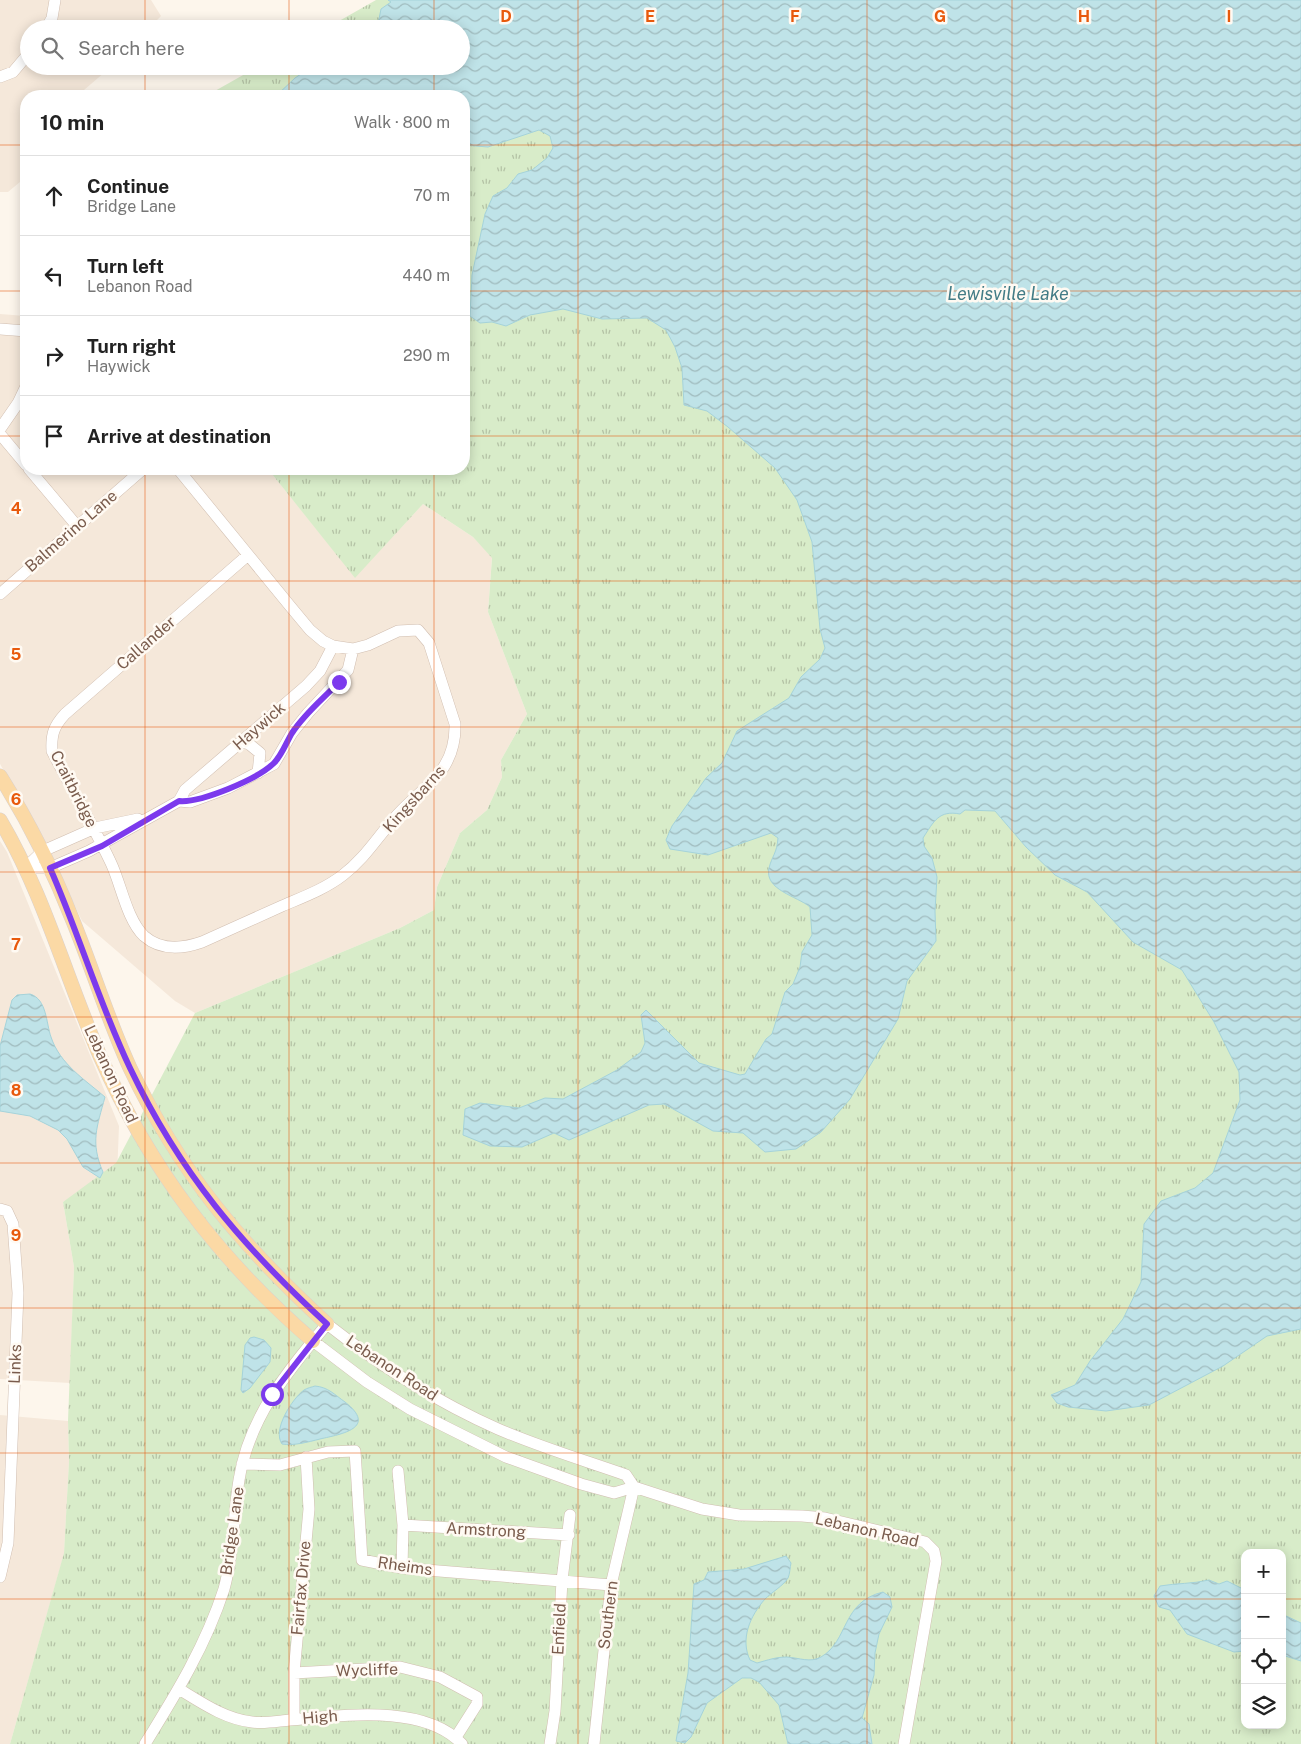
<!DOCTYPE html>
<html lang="en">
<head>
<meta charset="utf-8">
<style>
  :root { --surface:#fff; --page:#f6f6f6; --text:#222; --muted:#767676; --line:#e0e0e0 }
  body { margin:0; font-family:"Public Sans",sans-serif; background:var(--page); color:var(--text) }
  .controls { position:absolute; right:15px; bottom:15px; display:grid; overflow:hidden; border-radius:10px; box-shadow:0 2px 12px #0003 }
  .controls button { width:45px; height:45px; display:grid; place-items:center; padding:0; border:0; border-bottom:1px solid var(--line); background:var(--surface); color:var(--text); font:25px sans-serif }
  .stop { position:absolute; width:15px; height:15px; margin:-11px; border:4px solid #7c3aed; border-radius:50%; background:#fff }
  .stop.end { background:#7c3aed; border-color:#fff; box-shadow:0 1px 5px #0008 }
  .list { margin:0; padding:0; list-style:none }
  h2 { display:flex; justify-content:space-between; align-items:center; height:65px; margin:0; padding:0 20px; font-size:21px }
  h2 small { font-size:16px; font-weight:400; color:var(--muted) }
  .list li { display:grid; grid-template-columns:32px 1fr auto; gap:15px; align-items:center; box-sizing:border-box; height:80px; padding:0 20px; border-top:1px solid var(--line) }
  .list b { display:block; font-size:19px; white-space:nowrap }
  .list p { margin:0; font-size:16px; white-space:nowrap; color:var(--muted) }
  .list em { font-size:16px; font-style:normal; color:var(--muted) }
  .icon { flex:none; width:28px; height:28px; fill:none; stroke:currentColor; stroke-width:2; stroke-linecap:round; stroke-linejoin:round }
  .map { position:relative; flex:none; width:1301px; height:1744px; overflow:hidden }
  .search { position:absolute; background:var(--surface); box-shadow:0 2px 12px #0003; left:20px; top:20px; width:450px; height:55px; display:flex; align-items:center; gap:12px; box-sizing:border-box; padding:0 18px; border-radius:28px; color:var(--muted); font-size:19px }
  .panel { position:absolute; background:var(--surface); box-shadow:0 2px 12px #0003; left:20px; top:90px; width:450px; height:385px; border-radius:20px }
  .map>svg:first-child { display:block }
</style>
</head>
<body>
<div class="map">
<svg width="1301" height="1744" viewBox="0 0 1301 1744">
  <defs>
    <pattern id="grass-tufts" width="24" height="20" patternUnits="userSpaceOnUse" patternTransform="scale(1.25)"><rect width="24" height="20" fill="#d8ecc9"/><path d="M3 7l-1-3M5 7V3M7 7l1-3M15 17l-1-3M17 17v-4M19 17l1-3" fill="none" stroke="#b4c2a5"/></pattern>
    <pattern id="water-waves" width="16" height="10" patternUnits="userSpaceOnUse" patternTransform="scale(1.25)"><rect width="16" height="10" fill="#bfe3e8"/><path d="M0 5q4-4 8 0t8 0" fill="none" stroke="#a0bbbe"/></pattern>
  </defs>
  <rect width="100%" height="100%" fill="#fdf6ec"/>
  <path fill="#f5e8da" d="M0,0H151L161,16L148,29H29V66H112L77,96H26V177L8,192H0Z
    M0,314L26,316V469H268L355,577L423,504L473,537L492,557L488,612L527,714L501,760L502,777L487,810L460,833L437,887L434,910L400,928L195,1013L175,1001L82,921L44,840L0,764Z
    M0,841L7,852L119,1126L117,1176L63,1202L74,1267L70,1383L0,1379Z
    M0,1415L68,1421L69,1461L64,1554L10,1744H0Z"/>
  <path fill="url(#grass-tufts)" fill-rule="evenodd" d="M376,0H684L1301,762V1744H10L64,1553L69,1461L68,1421L74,1267L63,1202L116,1163L195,1013L400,928L434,910L437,887L460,833L487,810L502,777L501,760L527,714L488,612L492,558L473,537L423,504L355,578L268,469H464V96H206L259,66H461V29H325ZM1245,1553H1282V1725H1245Z"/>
  <path fill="url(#water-waves)" stroke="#a5d3da" d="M388,0H1301V1329L1267,1336L1223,1366L1149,1405L1106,1411L1068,1407L1057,1403L1051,1395L1075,1385L1090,1361L1123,1319L1141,1282L1144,1224L1161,1201L1195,1188L1213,1173L1240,1100L1239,1072L1214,1022L1182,970L1133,942L1087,892L1055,875L1026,847L995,811L965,810L960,814C939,810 934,821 923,838L924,846L932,858L937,877L935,911L936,941L907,981L898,1019L850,1099L821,1132L796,1149L765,1152L743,1133L713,1131L664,1104L649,1105L569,1140L554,1133L522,1147L490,1146L463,1135L465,1109L480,1103L519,1108L545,1098L563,1099L617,1070L641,1052L645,1043L641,1015L646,1010L699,1063L740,1075L745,1074L766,1039L772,1034L785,992L793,984L800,967L802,952L812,935L810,907C797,896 764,890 769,868C772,856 777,853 778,838L771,833L708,855L670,849L666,840L672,826L706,778L722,763L737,731L789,698L801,677L820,659L825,648L820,629L812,542L797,500L775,468L728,427L707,411L684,405L682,368L675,347L666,330L647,318L602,319L563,309L530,315L506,326L492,322L480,323L470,316L472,275L485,214L493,196L507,188L518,174L532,170L547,158L553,148L550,136L539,130L488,147L464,145V96H276L295,78L313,66H461V29H377L381,9L391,2Z
    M30,994C47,999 46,1023 51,1037C60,1064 84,1079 105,1097C97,1127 90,1142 103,1172L100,1178L83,1167L67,1139L58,1130L30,1116L0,1111V1046L12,1000L17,995Z
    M254,1337L264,1340L271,1348L270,1362L250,1388L243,1393L241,1390L245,1345L250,1338Z
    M315,1386C328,1387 335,1395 345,1402C378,1428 342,1434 320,1439C308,1442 294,1446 282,1444C272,1430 292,1399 304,1390C307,1388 312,1387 315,1386Z
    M786,1556L791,1563C790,1567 790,1574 788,1578C783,1586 772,1592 765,1599C750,1616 740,1639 750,1660L757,1663C768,1660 776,1657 787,1657C800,1658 810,1663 821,1657C849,1641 841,1602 883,1592L890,1597L892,1607L879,1634L875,1653L874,1675L862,1718L869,1724L872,1744H788L779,1705L759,1682L751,1678H742L707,1703L691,1737L685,1743L676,1741L688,1673L694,1584L704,1580L708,1572L744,1569Z
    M1209,1580L1219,1584L1227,1581L1245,1590V1651L1234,1652L1187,1634L1170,1610L1159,1607L1154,1596L1160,1586C1177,1583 1192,1584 1209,1580Z
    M1282,1614L1301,1623V1661L1282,1655Z"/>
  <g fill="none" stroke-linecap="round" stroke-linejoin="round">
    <defs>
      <path id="minor" d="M46,29L52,18L55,0
        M0,77L13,72L29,53
        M0,329L26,331
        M0,429L18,403L26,386
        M0,434L26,465
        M29,469L77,526
        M178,469L290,606L310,630L323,641L333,646L353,649L368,645L398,631L418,630L429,643L455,724C456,768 430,782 402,810C381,831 367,857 343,875C325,889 303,897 282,906C255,918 229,930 202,942C182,949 161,951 144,936C127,920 121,884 111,863C93,825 71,788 52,751C51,734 54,726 65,714L248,555
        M0,594L143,469
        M241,742L249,744L260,753L258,773
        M179,801L185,790L306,686L320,671L333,646
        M25,868H50L89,851L179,801L190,802L228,788L274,764L292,733L308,713L348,670L353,649
        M25,868L43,851L95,828L138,819
        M0,1209L7,1211L13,1224L18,1293L8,1543L0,1577
        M313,1341L367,1382L410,1409L506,1457L581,1484L614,1493L634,1487L702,1509L739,1515L802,1516L825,1518L925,1542L934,1551L936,1561L904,1744
        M242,1464L280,1465L328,1452L355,1451L362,1560L402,1568L611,1585
        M398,1471L403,1525L402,1568
        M403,1525L569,1535
        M294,1673L400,1667L440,1677L477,1697V1704L456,1737
        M179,1689C202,1703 225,1719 252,1722C264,1724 278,1721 290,1720C341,1716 423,1703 462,1744
        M294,1719V1673L309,1509L306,1457
        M145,1744C176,1694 206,1645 224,1589C234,1553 233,1516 239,1480C249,1417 287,1372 327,1324C379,1365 437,1402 498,1429C540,1447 583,1460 626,1475L634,1487
        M550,1744L555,1711L562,1580L570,1515
        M594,1744L611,1585L634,1487"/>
      <path id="major" d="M0,776C29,822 53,870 73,921C93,970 108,1020 130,1068C180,1173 242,1246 327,1324
        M0,820C44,894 66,978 100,1056C150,1169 219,1260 313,1341"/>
    </defs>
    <use href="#minor" stroke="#d1beb0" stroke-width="12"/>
    <use href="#major" stroke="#dad1cd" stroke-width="15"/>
    <use href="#minor" stroke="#fff" stroke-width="11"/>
    <use href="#major" stroke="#fbd9a5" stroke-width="14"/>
  </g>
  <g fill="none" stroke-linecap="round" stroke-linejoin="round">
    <path stroke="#7c3aed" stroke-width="6" d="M272,1394L327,1324C242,1246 180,1173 130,1068C99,1003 79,934 50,868L102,846L179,801C201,803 258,779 274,763C282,755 286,743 292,733C305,713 323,699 339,682"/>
  </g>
  <path fill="none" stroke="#e8590c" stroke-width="1" stroke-opacity="0.55" d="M145,0V29M289,0V29M434,0V29M578,0V1744M723,0V1744M867,0V1744M1012,0V1744M1156,0V1744M145,66V96M289,66V96M434,66V96M0,145H26M464,145H1301M0,291H26M464,291H1301M0,436H26M464,436H1301M145,469V1744M289,469V1744M434,469V1744M0,581H1301M0,727H1301M0,872H1301M0,1017H1301M0,1163H1301M0,1308H1301M0,1453H1301M0,1599H1245M1282,1599H1301"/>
  <g text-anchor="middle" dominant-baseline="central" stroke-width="5" stroke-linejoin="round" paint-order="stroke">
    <g font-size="16" fill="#7a5c4d" stroke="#fffaf3">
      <text transform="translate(71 531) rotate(-41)">Balmerino Lane</text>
      <text transform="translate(146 643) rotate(-41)">Callander</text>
      <text transform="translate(259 726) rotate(-41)">Haywick</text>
      <text transform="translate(74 789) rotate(63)">Craitbridge</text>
      <text transform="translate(414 799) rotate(-48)">Kingsbarns</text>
      <text transform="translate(111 1074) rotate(65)">Lebanon Road</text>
      <text transform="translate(15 1364) rotate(-88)">Links</text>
      <text transform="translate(392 1368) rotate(33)">Lebanon Road</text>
      <text transform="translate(486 1530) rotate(3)">Armstrong</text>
      <text transform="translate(867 1530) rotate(13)">Lebanon Road</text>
      <text transform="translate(232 1531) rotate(-82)">Bridge Lane</text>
      <text transform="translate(405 1566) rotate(8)">Rheims</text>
      <text transform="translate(301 1588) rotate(-85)">Fairfax Drive</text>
      <text transform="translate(608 1615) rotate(-83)">Southern</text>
      <text transform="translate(559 1629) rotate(-87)">Enfield</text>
      <text transform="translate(367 1670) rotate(-2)">Wycliffe</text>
      <text transform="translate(320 1717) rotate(-5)">High</text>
    </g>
    <g font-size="18" font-style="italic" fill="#437c86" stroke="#fffaf3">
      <text x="1008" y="293">Lewisville Lake</text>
    </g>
  </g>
  <g font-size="16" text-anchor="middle" font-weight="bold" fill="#e8590c" stroke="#fffaf3" stroke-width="5" stroke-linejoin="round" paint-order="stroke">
    <text x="506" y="22">D</text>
    <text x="650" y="22">E</text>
    <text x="795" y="22">F</text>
    <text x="940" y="22">G</text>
    <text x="1084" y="22">H</text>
    <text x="1229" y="22">I</text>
    <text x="16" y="514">4</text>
    <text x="16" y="660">5</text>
    <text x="16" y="805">6</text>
    <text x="16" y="950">7</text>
    <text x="16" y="1096">8</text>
    <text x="16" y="1241">9</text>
  </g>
</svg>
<div class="controls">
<button>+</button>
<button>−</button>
<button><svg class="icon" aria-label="locate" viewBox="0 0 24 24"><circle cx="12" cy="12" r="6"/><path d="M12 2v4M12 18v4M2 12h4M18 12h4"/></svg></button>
<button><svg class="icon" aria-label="layers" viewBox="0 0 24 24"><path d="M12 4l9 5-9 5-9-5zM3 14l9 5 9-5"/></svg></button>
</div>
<div class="stop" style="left:272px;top:1394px"></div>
<div class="stop end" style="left:339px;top:682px"></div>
<div class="search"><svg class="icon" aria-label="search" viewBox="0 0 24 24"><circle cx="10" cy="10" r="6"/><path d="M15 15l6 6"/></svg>Search here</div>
<section class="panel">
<h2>10 min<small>Walk · 800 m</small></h2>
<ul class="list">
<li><svg class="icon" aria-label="ahead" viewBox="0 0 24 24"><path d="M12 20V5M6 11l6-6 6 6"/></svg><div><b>Continue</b><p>Bridge Lane</p></div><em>70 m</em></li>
<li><svg class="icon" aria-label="left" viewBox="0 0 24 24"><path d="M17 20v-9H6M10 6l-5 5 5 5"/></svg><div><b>Turn left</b><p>Lebanon Road</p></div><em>440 m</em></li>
<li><svg class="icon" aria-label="right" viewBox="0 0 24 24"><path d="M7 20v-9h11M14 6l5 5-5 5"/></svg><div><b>Turn right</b><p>Haywick</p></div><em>290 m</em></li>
<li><svg class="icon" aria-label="arrive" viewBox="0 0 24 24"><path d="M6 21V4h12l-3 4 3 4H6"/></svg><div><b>Arrive at destination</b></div></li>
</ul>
</section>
</div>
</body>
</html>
